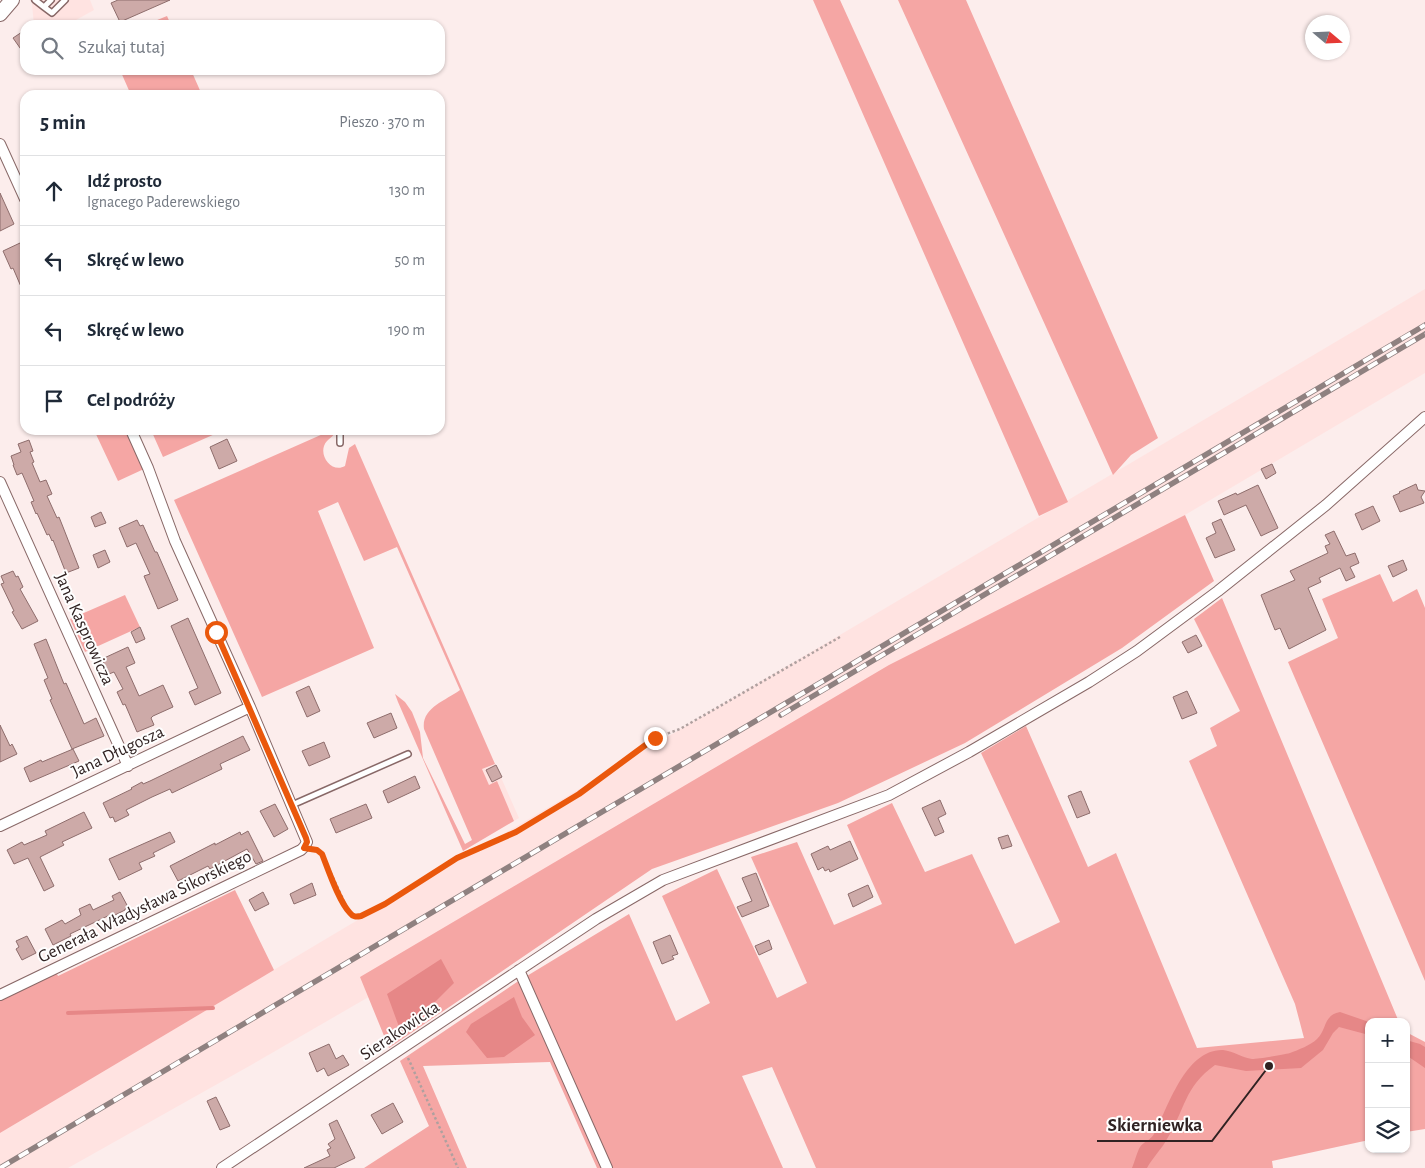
<!DOCTYPE html>
<html lang="pl">
<head>
<meta charset="utf-8">
<style>
  :root { --surface:#fff; --page:#f2f2f3; --text:#1f2937; --muted:#747a83; --line:#e0e1e3 }
  body { margin:0; font-family:"Alegreya Sans",sans-serif; background:var(--page); color:var(--text) }
  .controls { position:absolute; right:15px; bottom:15px; display:grid; overflow:hidden; border-radius:10px; box-shadow:0 1px 4px #0004 }
  .controls button { width:45px; height:45px; display:grid; place-items:center; padding:0; border:0; border-bottom:1px solid var(--line); background:var(--surface); color:var(--text); font:25px sans-serif }
  .compass { position:absolute; left:1305px; top:15px; width:45px; height:45px; border-radius:50%; background:var(--surface); box-shadow:0 1px 4px #0004; rotate:109deg }
  .stop { position:absolute; width:15px; height:15px; margin:-11px; border:4px solid #ea580c; border-radius:50%; background:#fff }
  .stop.end { background:#ea580c; border-color:#fff; box-shadow:0 1px 5px #0008 }
  .list { margin:0; padding:0; list-style:none }
  h2 { display:flex; justify-content:space-between; align-items:center; height:65px; margin:0; padding:0 20px; font-size:21px }
  h2 small { font-size:16px; font-weight:400; color:var(--muted) }
  .list li { display:grid; grid-template-columns:32px 1fr auto; gap:15px; align-items:center; box-sizing:border-box; height:70px; padding:0 20px; border-top:1px solid var(--line) }
  .list b { display:block; font-size:19px; white-space:nowrap }
  .list p { margin:0; font-size:16px; white-space:nowrap; color:var(--muted) }
  .list em { font-size:16px; font-style:normal; color:var(--muted) }
  .icon { flex:none; width:28px; height:28px; fill:none; stroke:currentColor; stroke-width:2; stroke-linecap:round; stroke-linejoin:round }
  .map { position:relative; flex:none; width:1425px; height:1168px; overflow:hidden }
  .search { position:absolute; background:var(--surface); box-shadow:0 1px 4px #0004; left:20px; top:20px; width:425px; height:55px; display:flex; align-items:center; gap:12px; box-sizing:border-box; padding:0 18px; border-radius:15px; color:var(--muted); font-size:19px }
  .panel { position:absolute; background:var(--surface); box-shadow:0 1px 4px #0004; left:20px; top:90px; width:425px; height:345px; border-radius:15px }
  .map>svg:first-child { display:block }
</style>
</head>
<body>
<div class="map">
<svg width="1425" height="1168" viewBox="0 0 1425 1168">
  <rect width="100%" height="100%" fill="#fcedec"/>
  <path fill="#ffe3e1" d="M35,0H90L94,10L67,25H34L32,4Z
    M1425,289V373L436,958L258,1061L68,1168H0V1133L351,924Z
    M495,764L519,818L514,821L497,782L489,785L482,769Z"/>
  <path fill="#f5a6a4" d="M813,0H840L1068,502L1039,516Z
    M898,0H966L1158,438L1131,455L1113,475Z
    M167,16L171,25H145Z
    M120,70H191L202,95H131Z
    M94,430H127L144,469L118,481Z
    M151,430H224L163,457Z
    M332,430H336C334,438 327,438 324,446C320,458 333,473 345,466L349,448L355,444L495,764L482,769L489,785L497,781L514,821L463,851L398,702L395,694L405,702L412,712L420,732L423,758L465,844L472,840L424,729C421,708 445,701 460,690L397,547L364,561L338,502L318,511L374,648L262,697L174,500Z
    M1185,515L1214,581L1122,648L965,743L838,803L652,869L389,1048L360,977L889,665Z
    M1380,574L1393,602L1417,589L1425,608V981L1288,662L1338,638L1322,599Z
    M125,595L140,627L85,652L70,619Z
    M1222,598L1399,1022H1369V1140L1272,1161L1273,1168H816L772,1067L742,1076L783,1168H597L550,1062L423,1066L467,1168H364L429,1126L400,1061L517,982L629,914L676,1021L710,1003L662,896L717,869L777,998L807,983L751,857L797,842L834,925L882,904L847,825L892,803L925,872L972,854L1015,944L1060,922L981,753L1026,726L1088,867L1116,853L1197,1048L1304,1038L1295,1004L1189,761L1217,746L1210,728L1240,711L1194,619Z
    M235,890L274,970L0,1133V999L56,972L58,976Z
    M1406,1032L1425,1042V1129L1406,1132Z"/>
  <path fill="#e68787" d="M441,959L454,983L402,1035L387,994Z
    M514,997L522,1017L535,1035L504,1057L487,1058L466,1032L471,1024Z
    M1340,1012L1369,1022V1035L1339,1027L1333,1033L1323,1050L1301,1068L1246,1071L1215,1065C1184,1087 1185,1110 1167,1139C1161,1150 1153,1157 1147,1168H1132C1135,1161 1137,1152 1140,1147C1143,1142 1151,1140 1154,1134C1168,1108 1185,1049 1223,1050C1234,1051 1242,1058 1252,1059C1258,1059 1283,1055 1290,1053C1298,1050 1311,1045 1317,1039C1327,1030 1323,1015 1340,1012Z
    M1406,1040L1420,1044L1425,1047V1068L1406,1055Z"/>
  <g fill="none" stroke-linecap="round" stroke-linejoin="round">
    <path stroke="#e68787" stroke-width="4" d="M68,1013L213,1008"/>
  </g>
  <path fill="#cdaaa8" stroke="#8e6d6c" d="M118,0H170L120,22L111,3Z
    M25,30V55L13,38Z
    M0,193L14,224L0,231Z
    M20,243L25,255V296L13,268L11,269L3,251Z
    M227,439L237,461L219,469L210,447Z
    M29,440L33,451L30,452L34,462L32,463L40,482L46,480L52,494L47,496L57,518L59,517L63,527L79,568L66,573L53,540L52,541L49,534L47,535L37,513L36,514L31,502L34,501L22,473L17,475L13,465H14L11,456L21,452L18,444Z
    M1272,464L1276,473L1266,479L1261,469Z
    M1416,484L1418,490L1425,491L1421,497L1424,503L1400,512L1393,496L1400,493L1399,492Z
    M1258,485L1278,528L1261,536L1246,505L1224,515L1218,501L1236,493L1237,495Z
    M1373,506L1380,521L1362,530L1355,514Z
    M101,512L106,523L95,527L91,517Z
    M1221,519L1235,550L1215,558L1206,538L1216,533L1212,523Z
    M137,520L140,526L143,525L155,552H157L178,600L158,609L144,576L150,574L136,543L127,547L119,528Z
    M1334,531L1346,556L1355,553L1359,563L1350,567L1355,577L1346,581L1340,568L1319,578L1321,582L1308,588L1326,630L1289,649L1280,628L1275,630L1261,595L1295,580L1290,571L1328,553L1325,546L1330,544L1325,535Z
    M105,550L110,562L98,568L93,555Z
    M1403,560L1407,570L1393,577L1388,566Z
    M13,571L16,577L18,576L23,587L20,589L38,621L22,629L12,612L14,611L1,584L4,583L1,576Z
    M188,618L221,693L195,705L189,692L198,688L171,626Z
    M140,627L145,639L136,643L131,632Z
    M1196,635L1202,646L1188,653L1182,642Z
    M46,639L64,684L66,683L84,724L96,718L104,736L72,749L50,700L52,699L44,680L48,678L34,644Z
    M128,647L135,663L126,667L139,696L163,685L173,707L153,716L151,718L154,725L137,732L125,704L123,705L117,692L123,689L114,672L109,674L102,659Z
    M309,686L320,711L307,717L296,692Z
    M1187,691L1197,713L1182,719L1173,697Z
    M391,713L397,728L374,738L367,723Z
    M0,725L10,746L12,744L17,754L0,762Z
    M243,736L250,750L220,764L222,769L172,793L170,789L152,797L126,810L129,815L115,822L113,817L110,818L103,803L132,789L131,788L142,782L143,784L150,781Z
    M324,742L330,757L309,766L302,751Z
    M73,749L79,761L30,782L24,768L41,760L42,762Z
    M496,765L502,777L492,782L486,770Z
    M415,776L420,788L388,803L383,791Z
    M1081,791L1090,813L1077,818L1068,796Z
    M940,800L946,814L938,818L944,832L935,836L922,808Z
    M275,804L288,829L274,837L260,811Z
    M366,804L372,818L336,833L330,819Z
    M84,812L92,828L62,842L64,845L40,857L54,886L44,891L28,858L14,864L7,850L22,842L24,845L47,835L45,831Z
    M248,831L263,861L256,864L247,849L210,869L208,866L178,881L170,866L215,843V845L240,832L241,835Z
    M170,832L175,842L153,853L155,856L139,863L142,869L119,880L109,859Z
    M1008,835L1012,846L1002,849L998,838Z
    M850,841L858,859L830,872L829,869L825,871L823,867L818,870L811,854L828,846L830,850Z
    M756,873L769,906L742,917L737,907L752,901L742,878Z
    M312,883L316,895L294,904L290,894Z
    M868,885L873,897L853,907L848,894Z
    M120,892L128,907L125,909V910L113,916L112,914L70,934L71,936L53,945L45,929L62,920L65,924L81,915L79,909L90,904L93,910L114,900L112,896Z
    M263,892L269,904L255,911L249,900Z
    M670,935L678,954L672,956L674,959L662,964L653,942Z
    M27,936L36,953L22,960L16,949L19,947L16,941Z
    M769,940L772,949L759,955L755,946Z
    M329,1044L336,1059L343,1055L349,1065L328,1076L324,1068L317,1072L309,1053Z
    M216,1097L230,1126L220,1130L207,1101Z
    M393,1103L403,1122L382,1134L371,1115Z
    M337,1120L355,1158L334,1168H304L330,1156L327,1150L331,1148L328,1144L335,1139L329,1124Z"/>
  <g fill="none" stroke-linecap="round" stroke-linejoin="round">
    <defs>
      <path id="lane" d="M35,0L44,7L51,0
        M44,7L52,13L65,0
        M340,443V430
        M292,805L408,754"/>
      <path id="street" d="M0,144L25,199
        M0,482L128,766
        M0,826L250,707
        M519,970L607,1168
        M0,995L301,850L304,847L307,842L250,707L175,541L148,468L131,430
        M222,1168L596,919L663,880L889,795L969,752L1089,682L1137,651L1218,591L1326,505L1425,417"/>
      <path id="secondary" d="M0,14L12,0"/>
    </defs>
    <use href="#lane" stroke="#886867" stroke-width="8"/>
    <use href="#street" stroke="#886867" stroke-width="12"/>
    <use href="#secondary" stroke="#886867" stroke-width="16"/>
    <path stroke="#afa09f" stroke-width="2.5" stroke-dasharray="2.5 2.5" stroke-linecap="butt" d="M314,849L322,854L349,912L352,915L361,916L385,904L457,858L516,832L579,794L655,738L680,729L840,637
      M408,1058L458,1168"/>
    <use href="#lane" stroke="#fff" stroke-width="5"/>
    <use href="#street" stroke="#fff" stroke-width="10"/>
    <use href="#secondary" stroke="#fff" stroke-width="14"/>
    <defs>
      <path id="rail" d="M781,715L1425,334
        M0,1168L1425,325"/>
    </defs>
    <use href="#rail" stroke="#8f8180" stroke-width="5.5"/>
    <use href="#rail" stroke="#fefefe" stroke-width="4" stroke-dasharray="11" stroke-linecap="butt"/>
  </g>
  <g fill="none" stroke-linecap="round" stroke-linejoin="round">
    <path stroke="#ea580c" stroke-width="6" d="M216,632L306,838L307,842L304,848L317,850L322,854C328,869 339,902 350,913C353,917 356,917 361,916L385,904L457,858L516,832L579,794L655,738"/>
  </g>
  <g text-anchor="middle" dominant-baseline="central" stroke-width="4" stroke-linejoin="round" paint-order="stroke">
    <g font-size="18" fill="#302222" stroke="#fefefe">
      <text transform="translate(84 629) rotate(66)">Jana Kasprowicza</text>
      <text transform="translate(118 752) rotate(-25)">Jana Długosza</text>
      <text transform="translate(145 907) rotate(-26)">Generała Władysława Sikorskiego</text>
      <text transform="translate(400 1031) rotate(-34)">Sierakowicka</text>
    </g>
  </g>
  <path fill="none" stroke="#302222" stroke-width="2" d="M1269 1066L1212 1141H1097"/>
  <circle fill="#302222" stroke="#fefefe" stroke-width="2" cx="1269" cy="1066" r="5"/>
  <g font-size="19" text-anchor="middle" font-weight="bold" fill="#302222" stroke="#fefefe" stroke-width="4" stroke-linejoin="round" paint-order="stroke">
    <text x="1155" y="1131">Skierniewka</text>
  </g>
</svg>
<div class="controls">
<button>+</button>
<button>−</button>
<button><svg class="icon" aria-label="layers" viewBox="0 0 24 24"><path d="M12 4l9 5-9 5-9-5zM3 14l9 5 9-5"/></svg></button>
</div>
<svg class="compass" viewBox="-18 -18 36 36"><path d="M0-13l5 13h-10z" fill="#e53935"/><path d="M0 13l5-13h-10z" fill="#747a83"/></svg>
<div class="stop" style="left:216px;top:632px"></div>
<div class="stop end" style="left:655px;top:738px"></div>
<div class="search"><svg class="icon" aria-label="search" viewBox="0 0 24 24"><circle cx="10" cy="10" r="6"/><path d="M15 15l6 6"/></svg>Szukaj tutaj</div>
<section class="panel">
<h2>5 min<small>Pieszo · 370 m</small></h2>
<ul class="list">
<li><svg class="icon" aria-label="ahead" viewBox="0 0 24 24"><path d="M12 20V5M6 11l6-6 6 6"/></svg><div><b>Idź prosto</b><p>Ignacego Paderewskiego</p></div><em>130 m</em></li>
<li><svg class="icon" aria-label="left" viewBox="0 0 24 24"><path d="M17 20v-9H6M10 6l-5 5 5 5"/></svg><div><b>Skręć w lewo</b></div><em>50 m</em></li>
<li><svg class="icon" aria-label="left" viewBox="0 0 24 24"><path d="M17 20v-9H6M10 6l-5 5 5 5"/></svg><div><b>Skręć w lewo</b></div><em>190 m</em></li>
<li><svg class="icon" aria-label="arrive" viewBox="0 0 24 24"><path d="M6 21V4h12l-3 4 3 4H6"/></svg><div><b>Cel podróży</b></div></li>
</ul>
</section>
</div>
</body>
</html>
